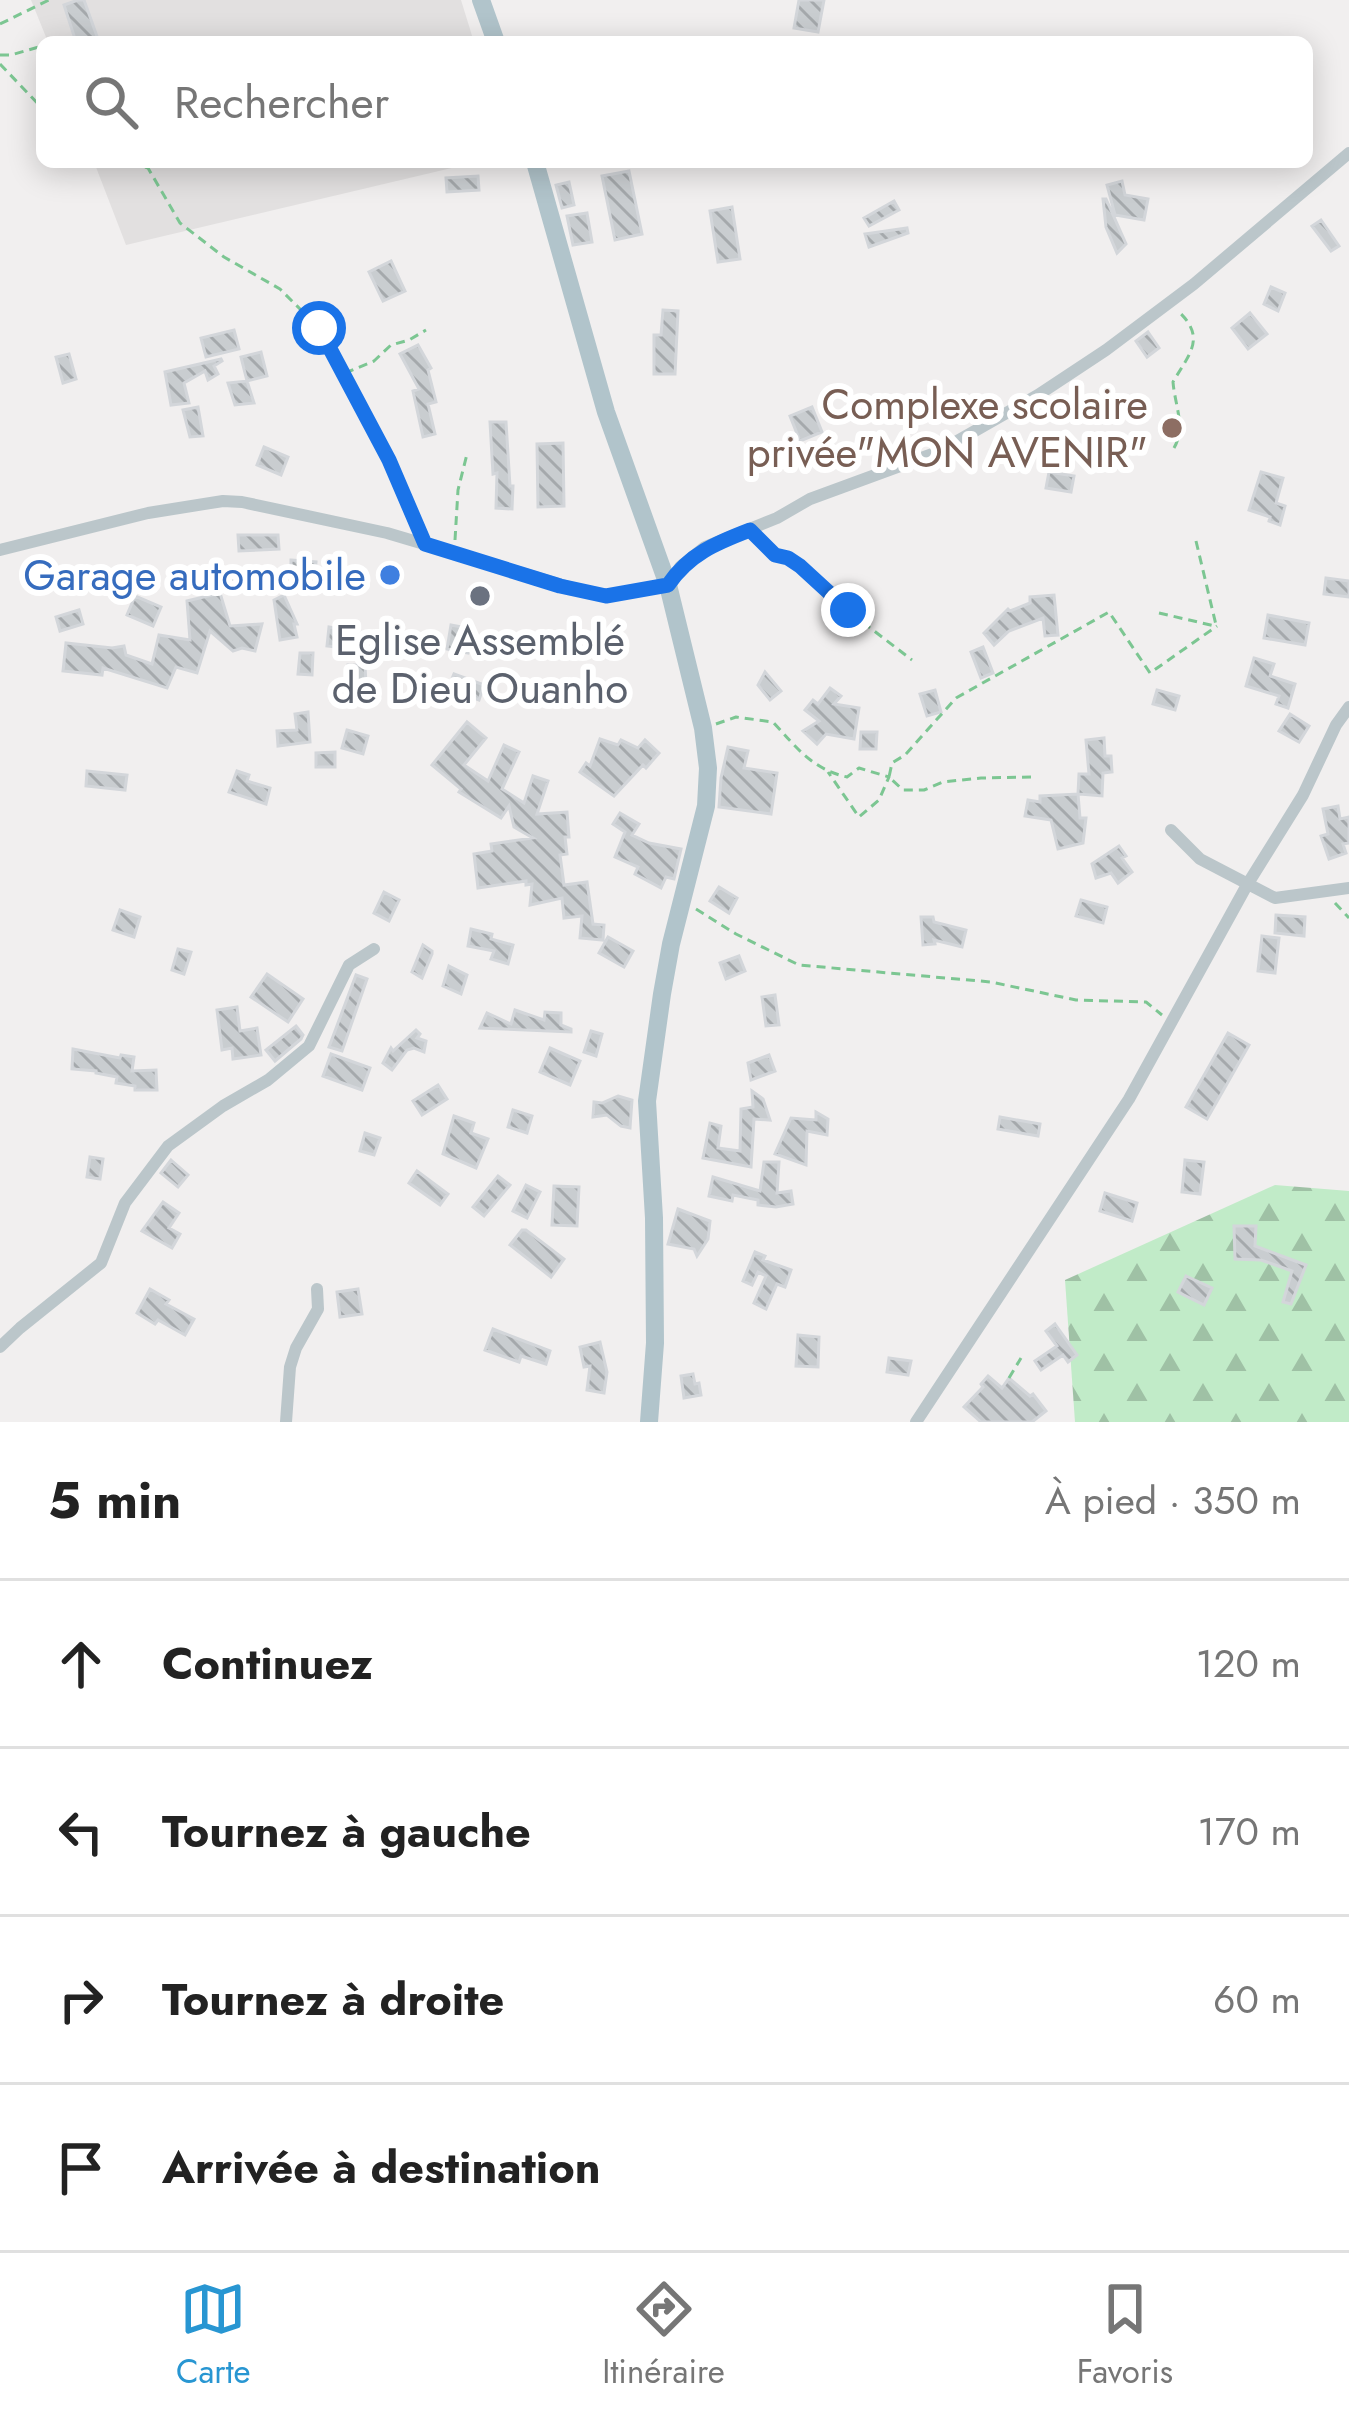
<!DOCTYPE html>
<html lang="fr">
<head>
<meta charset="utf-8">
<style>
  :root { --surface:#fff; --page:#f2f2f2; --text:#222; --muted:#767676; --line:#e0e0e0; --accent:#2896d2 }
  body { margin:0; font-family:Jost,sans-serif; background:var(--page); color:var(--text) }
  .stop { position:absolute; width:36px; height:36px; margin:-27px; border:9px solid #1a73e8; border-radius:50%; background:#fff }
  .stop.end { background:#1a73e8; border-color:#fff; box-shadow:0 3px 12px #0008 }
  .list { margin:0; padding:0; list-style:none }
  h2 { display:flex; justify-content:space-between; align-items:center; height:156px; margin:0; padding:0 48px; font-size:51px }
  h2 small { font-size:39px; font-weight:400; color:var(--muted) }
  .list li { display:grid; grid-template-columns:78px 1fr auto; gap:36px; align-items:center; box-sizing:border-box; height:168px; padding:0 48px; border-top:3px solid var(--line) }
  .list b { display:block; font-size:45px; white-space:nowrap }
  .list em { font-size:39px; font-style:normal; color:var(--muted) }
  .icon { flex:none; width:66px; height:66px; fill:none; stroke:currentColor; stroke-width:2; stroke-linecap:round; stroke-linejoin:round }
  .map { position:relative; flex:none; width:1349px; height:1422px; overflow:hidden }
  .search { position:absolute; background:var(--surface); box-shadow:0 6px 30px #0003; left:36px; right:36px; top:36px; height:132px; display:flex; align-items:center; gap:30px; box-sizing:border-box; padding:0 42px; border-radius:18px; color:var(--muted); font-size:45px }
  .sheet { height:828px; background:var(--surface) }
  nav { display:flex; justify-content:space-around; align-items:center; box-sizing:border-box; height:168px; border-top:3px solid var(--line); background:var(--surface); font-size:33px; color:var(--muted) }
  nav a { display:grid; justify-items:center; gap:6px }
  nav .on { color:var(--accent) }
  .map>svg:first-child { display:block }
</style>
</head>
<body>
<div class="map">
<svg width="1349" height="1422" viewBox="0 0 1349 1422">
  <defs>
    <pattern id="forest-firs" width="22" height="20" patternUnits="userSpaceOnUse" patternTransform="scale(3)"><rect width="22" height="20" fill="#c1ebc8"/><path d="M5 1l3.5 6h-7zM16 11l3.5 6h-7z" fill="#9fc1a5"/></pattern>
    <pattern id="building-back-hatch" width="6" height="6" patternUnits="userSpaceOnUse" patternTransform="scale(3)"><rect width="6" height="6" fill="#c9cdd0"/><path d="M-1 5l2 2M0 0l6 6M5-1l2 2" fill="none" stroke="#a5a9ac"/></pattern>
  </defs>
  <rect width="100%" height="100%" fill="#f1efef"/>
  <path fill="#e2e0e0" d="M31,0H461L474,42H48Z
    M94,162H477L126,245Z"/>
  <path fill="url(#forest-firs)" d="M1275,1185L1349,1191V1422H1075L1065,1280Z"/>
  <path fill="url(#building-back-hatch)" stroke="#d3d6da" stroke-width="3" d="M78,0H84L99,42H76L64,5Z
    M799,0H824L818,32L794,28Z
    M629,171L642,234L615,240L602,176Z
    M478,176L479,190L447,192L446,178Z
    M1122,181L1125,195L1148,199L1144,220L1115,215L1107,185Z
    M569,182L574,205L562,208L556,185Z
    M1103,199H1106L1126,244L1117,253L1106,227Z
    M894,201L899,210L869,226L864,218Z
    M732,207L740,259L718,262L710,211Z
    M587,213L592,242L573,245L567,216Z
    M1321,220L1339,246L1331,251L1312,226Z
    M907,228L908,233L869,247L865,234Z
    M391,261L405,291L383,301L369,272Z
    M1271,287L1285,293L1278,311L1264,304Z
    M663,310L678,311L675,374H654V335H661Z
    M1250,313L1267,334L1248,349L1232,328Z
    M234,330L239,349L206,357L201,338Z
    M1148,332L1159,348L1147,357L1136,341Z
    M418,345L431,368L428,370L436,402L428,404L435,434L423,437L413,391L419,389L400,354Z
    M261,352L267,376L247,381L241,357Z
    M69,354L76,379L63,383L56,357Z
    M221,359L222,361L214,366L218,374L208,380L205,371L184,383L189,403L171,405L165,372Z
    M247,381L254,403L235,405L228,383Z
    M198,407L203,436L190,437L183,410Z
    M812,407L822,432L800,441L790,416Z
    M490,422H506L510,486H513L512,509L496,508L497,473L493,474Z
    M563,443L564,506L538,507L537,444Z
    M264,447L288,457L281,475L257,465Z
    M1049,472L1074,476L1071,492L1046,488Z
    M1261,472L1283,478L1276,503L1285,506L1280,525L1269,521L1270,517L1249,510Z
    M238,535H278L279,549L239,551Z
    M291,560L316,562L315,575L291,573Z
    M235,567L241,584L231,588L199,579Z
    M1326,578L1349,581V597L1324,594Z
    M220,593L230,626L262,624L255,651L242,648L233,651L210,631L197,673L176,667L167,688L103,668L102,675L63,671L66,643L112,648L124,646L126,655L152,664L159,635L190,640L187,601Z
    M284,595L297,624H294L297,637L280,640L274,600Z
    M1054,595L1058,635L1045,636L1043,618L1009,631L994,645L984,633L1008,609L1010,611L1030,603V597Z
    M135,596L161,607L153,626L127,615Z
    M79,610L83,624L60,631L56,617Z
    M1268,615L1309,623L1305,645L1264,638Z
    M451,625L472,629L468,653L447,649Z
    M329,627L347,630L345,648L327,646Z
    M983,647L993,673L981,678L971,652Z
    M300,653H313L312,675L298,674Z
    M1254,658L1274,664L1270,676L1295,684L1288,708L1276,704L1279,696L1246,686Z
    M348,665H365L366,684L349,685Z
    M765,672L781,691L770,700L758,685Z
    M454,674L484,685L479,700L448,688Z
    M830,688L841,696L834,704L859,708L854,739L826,734L817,744L803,731L819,721L805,710L813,700L818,704Z
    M935,690L941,712L927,716L920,694Z
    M1157,690L1179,696L1175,710L1153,704Z
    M308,712L310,742L278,746L277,731L297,730L295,714Z
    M1290,714L1309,726L1299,742L1279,731Z
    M467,722L486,738L464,765L488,781L504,745L519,752L502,789L524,803L533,776L548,781L537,814L567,812L569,837H565L567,854L560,855L564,885L587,882L593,924L604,925L603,940L580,938L582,916L564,918L562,898L530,905L532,884L526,885V881L478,888L474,854L492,851L491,844L533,838L514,827L509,806L501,818L459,792L461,789L432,765Z
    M347,730L368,736L363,754L342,748Z
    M861,732H877L876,749H860Z
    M1104,738L1105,756H1111L1112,772L1103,773L1102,796L1078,794L1079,774H1089L1086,740Z
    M600,739L618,745L621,740L638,748L645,740L659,753L646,768L643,765L614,796L580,772L586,763L590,766Z
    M728,747L748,751L744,768L777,773L771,814L719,807L721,778Z
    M335,752V767H316V753Z
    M87,771L127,775L125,790L86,786Z
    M237,771L249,775L247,781L270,788L266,804L229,792Z
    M1078,794L1080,818H1086L1083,843L1058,849L1051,820L1025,816L1028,800L1040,802V796Z
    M1338,806L1340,819L1349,817V843L1343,844L1346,853L1329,859L1321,836L1328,834L1323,809Z
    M620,813L639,824L632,835L649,843L681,849L674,879L666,877L661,888L635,874L638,867L615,857L625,832L613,824Z
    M1119,846L1126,856L1122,858L1132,872L1118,883L1111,873L1096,878L1092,864Z
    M719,887L737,898L729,913L710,901Z
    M384,892L399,900L389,921L374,913Z
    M1081,900L1107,907L1103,923L1076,916Z
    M120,910L140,917L134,937L113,930Z
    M1276,915L1305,917L1304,936L1275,933Z
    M921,917H933L934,922L966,930L962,947L934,940L935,944L923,945Z
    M471,929L492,934L491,939L513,945L508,964L491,959L494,951L468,946Z
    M1262,936L1279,938L1275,973L1258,971Z
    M608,937L633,951L624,967L599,953Z
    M423,945L432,951V954L422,978L412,972Z
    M178,949L191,952L184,974L172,970Z
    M739,956L745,971L726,979L720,963Z
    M449,966L467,975L461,994L443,986Z
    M267,974L303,999L288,1022L251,997Z
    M356,975L367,979L342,1051L329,1047Z
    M775,995L779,1025L766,1026L762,997Z
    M237,1007L240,1031L257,1028L261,1055L233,1059L232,1048L222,1050L217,1010Z
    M515,1010L544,1020L545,1012L561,1013V1025L571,1029V1032L480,1028L487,1013L511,1024Z
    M296,1026L303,1035L301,1039L275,1061L266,1050Z
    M416,1030L420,1034L417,1038L426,1041L424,1052L414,1048L407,1050L392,1070L383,1063L391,1048L393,1051Z
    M591,1031L602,1034L596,1056L584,1052Z
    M1228,1033L1249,1045L1207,1119L1186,1107Z
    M550,1048L580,1061L570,1085L540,1072Z
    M73,1049L120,1058L121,1055L134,1057L132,1071L156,1070L157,1090H135V1086L116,1083L117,1077L96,1073V1071L72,1069Z
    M331,1054L370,1068L362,1090L323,1076Z
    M769,1055L775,1071L751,1080L748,1063Z
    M438,1085L447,1099L422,1115L413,1101Z
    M752,1091L763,1099L770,1120L754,1119L751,1167L703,1158L710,1123L721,1126L718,1148L740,1151L741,1109L753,1107Z
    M618,1096L632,1100L630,1128L621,1126L607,1115L593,1117L594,1102L602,1103Z
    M513,1110L532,1116L527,1133L508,1127Z
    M816,1112L828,1119L827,1135L807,1131L806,1165L775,1154L791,1118L816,1120Z
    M454,1116L474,1123L471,1133L488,1139L476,1168L443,1154Z
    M1000,1117L1040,1124L1038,1136L998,1129Z
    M365,1133L380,1138L374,1155L360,1151Z
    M90,1157L103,1159L100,1179L87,1177Z
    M171,1160L188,1175L178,1187L161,1173Z
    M1185,1160L1204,1162L1200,1194L1182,1192Z
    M764,1162H779L777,1193L791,1191L793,1204L776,1207L758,1205V1200L733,1195L732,1201L709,1196L713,1177L760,1191Z
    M417,1171L448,1194L440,1205L409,1183Z
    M498,1176L510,1185L484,1216L473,1207Z
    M526,1185L540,1192L527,1218L513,1211Z
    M554,1186L579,1187L577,1226L552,1225Z
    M1105,1193L1137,1203L1132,1221L1100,1211Z
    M163,1202L179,1213L169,1228L180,1234L172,1248L142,1231Z
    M678,1209L710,1221L708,1239L697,1256L694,1249L668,1244Z
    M1234,1226H1256L1255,1246L1306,1265L1291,1304L1283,1302L1292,1271L1261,1260L1235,1259Z
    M522,1230H526L564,1259L551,1277L510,1245Z
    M755,1252L765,1256L763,1260L791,1270L785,1287L777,1284L766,1309L754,1303L766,1276L758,1272L752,1285L743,1281Z
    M1186,1276L1212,1288L1204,1305L1178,1292Z
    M150,1289L169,1300L166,1304L194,1319L185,1335L158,1320L155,1324L137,1313Z
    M358,1289L362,1314L340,1317L337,1292Z
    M1055,1324L1077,1355L1068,1362L1063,1355L1041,1370L1035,1361L1057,1346L1046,1331Z
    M493,1329L550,1351L546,1364L521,1356L519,1362L485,1350Z
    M798,1335L819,1337L818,1367L796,1366Z
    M600,1342L607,1372L604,1393L587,1390L590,1366L584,1367L580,1347Z
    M889,1358L911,1361L908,1375L887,1372Z
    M693,1374L695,1384L699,1383L701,1395L684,1398L681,1376Z
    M988,1376L1002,1388L1009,1378L1030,1396L1033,1394L1046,1411L1032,1422H981L964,1407L983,1387L981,1384Z"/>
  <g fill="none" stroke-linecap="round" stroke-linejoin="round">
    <path stroke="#7cc692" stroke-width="3" stroke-dasharray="9 6" stroke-linecap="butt" d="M0,24L49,0
      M0,55H11L42,46
      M0,64L42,108
      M131,162L148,168L180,223L224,257L280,289L319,328L389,460L417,526
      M345,373L374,361L391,345L409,340L426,330
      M1174,448C1186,427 1175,406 1173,382C1189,354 1207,338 1178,311
      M759,539L775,555L788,558L800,566L848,611L912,660
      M455,540L458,490L467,454
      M1196,541L1216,625
      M1159,613L1215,626
      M716,724L736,717L773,722C797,748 812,769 847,777L859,768L889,777L879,800L859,817L828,772
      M1031,777L981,778L943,782L924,790H903L889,777L892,763L905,755L956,698L1109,612L1150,673L1217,626
      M1335,903L1349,918
      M696,909L736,934L799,965L991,982L1076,1000L1146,1002L1162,1015
      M1009,1378L1021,1358"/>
    <path stroke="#bbc6ca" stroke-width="12" d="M0,550L148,513L223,501L242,502L387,533L589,593L606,596L668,585L680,567L705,547L777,518L810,499L938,452L1038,395L1106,350L1194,284L1349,153
      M1171,830L1200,859L1275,898L1349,888
      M0,1347L20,1328L101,1263L125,1203L168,1146L223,1106L268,1080L309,1046L349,965L374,949
      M286,1422L290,1367L296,1348L318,1309L317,1289
      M916,1422L1129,1099L1247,885L1303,795L1336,725L1349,707"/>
    <path stroke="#b1c4cb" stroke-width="18" d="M481,0L496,42
      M535,162L606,412L668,585L703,728L708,768L706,806L671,944L662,994L647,1101L654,1218L655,1343L649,1422"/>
  </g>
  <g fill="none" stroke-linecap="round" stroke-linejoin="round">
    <path stroke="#1a73e8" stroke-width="15" d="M319,328L389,460L425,544L560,586L606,596L668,585C689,554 716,543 750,530L775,555L788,558L800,566L848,610"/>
  </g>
  <circle fill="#8d6e63" stroke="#fff" stroke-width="4.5" cx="1172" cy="428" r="12"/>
  <circle fill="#3f7fe0" stroke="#fff" stroke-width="4.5" cx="390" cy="575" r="12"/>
  <circle fill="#6b7280" stroke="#fff" stroke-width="4.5" cx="480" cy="596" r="12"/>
  <g text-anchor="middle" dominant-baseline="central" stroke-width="12" stroke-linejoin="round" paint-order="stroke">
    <g font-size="42" fill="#785e54" stroke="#fff" text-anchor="end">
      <text x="1148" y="404">Complexe scolaire<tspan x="1148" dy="48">privée"MON AVENIR"</tspan></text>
    </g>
    <g font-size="42" fill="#366cbe" stroke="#fff" text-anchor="end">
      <text x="366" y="575">Garage automobile</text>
    </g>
    <g font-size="42" fill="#5b616d" stroke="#fff">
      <text x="480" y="640">Eglise Assemblé<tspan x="480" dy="48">de Dieu Ouanho</tspan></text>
    </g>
  </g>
</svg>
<div class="stop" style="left:319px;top:328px"></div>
<div class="stop end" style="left:848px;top:610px"></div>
<div class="search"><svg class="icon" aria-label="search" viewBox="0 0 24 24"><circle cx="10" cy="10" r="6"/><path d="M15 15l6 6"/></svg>Rechercher</div>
</div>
<section class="sheet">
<h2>5 min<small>À pied · 350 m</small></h2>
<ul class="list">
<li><svg class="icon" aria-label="ahead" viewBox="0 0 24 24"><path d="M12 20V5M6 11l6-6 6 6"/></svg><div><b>Continuez</b></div><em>120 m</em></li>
<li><svg class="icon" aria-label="left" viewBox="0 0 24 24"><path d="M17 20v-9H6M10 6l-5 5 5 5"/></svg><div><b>Tournez à gauche</b></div><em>170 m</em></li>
<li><svg class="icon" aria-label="right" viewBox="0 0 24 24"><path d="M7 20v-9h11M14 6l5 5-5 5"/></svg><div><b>Tournez à droite</b></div><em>60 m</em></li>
<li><svg class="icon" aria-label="arrive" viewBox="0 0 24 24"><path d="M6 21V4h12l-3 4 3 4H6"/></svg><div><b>Arrivée à destination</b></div></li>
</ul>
</section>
<nav>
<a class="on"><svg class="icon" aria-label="map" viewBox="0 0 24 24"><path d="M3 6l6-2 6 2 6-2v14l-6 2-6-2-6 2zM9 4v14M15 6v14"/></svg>Carte</a>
<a><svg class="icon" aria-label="directions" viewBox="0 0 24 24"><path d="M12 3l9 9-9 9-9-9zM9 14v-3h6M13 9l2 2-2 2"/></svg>Itinéraire</a>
<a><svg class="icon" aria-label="saved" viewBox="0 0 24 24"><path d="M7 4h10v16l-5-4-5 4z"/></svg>Favoris</a>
</nav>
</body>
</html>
